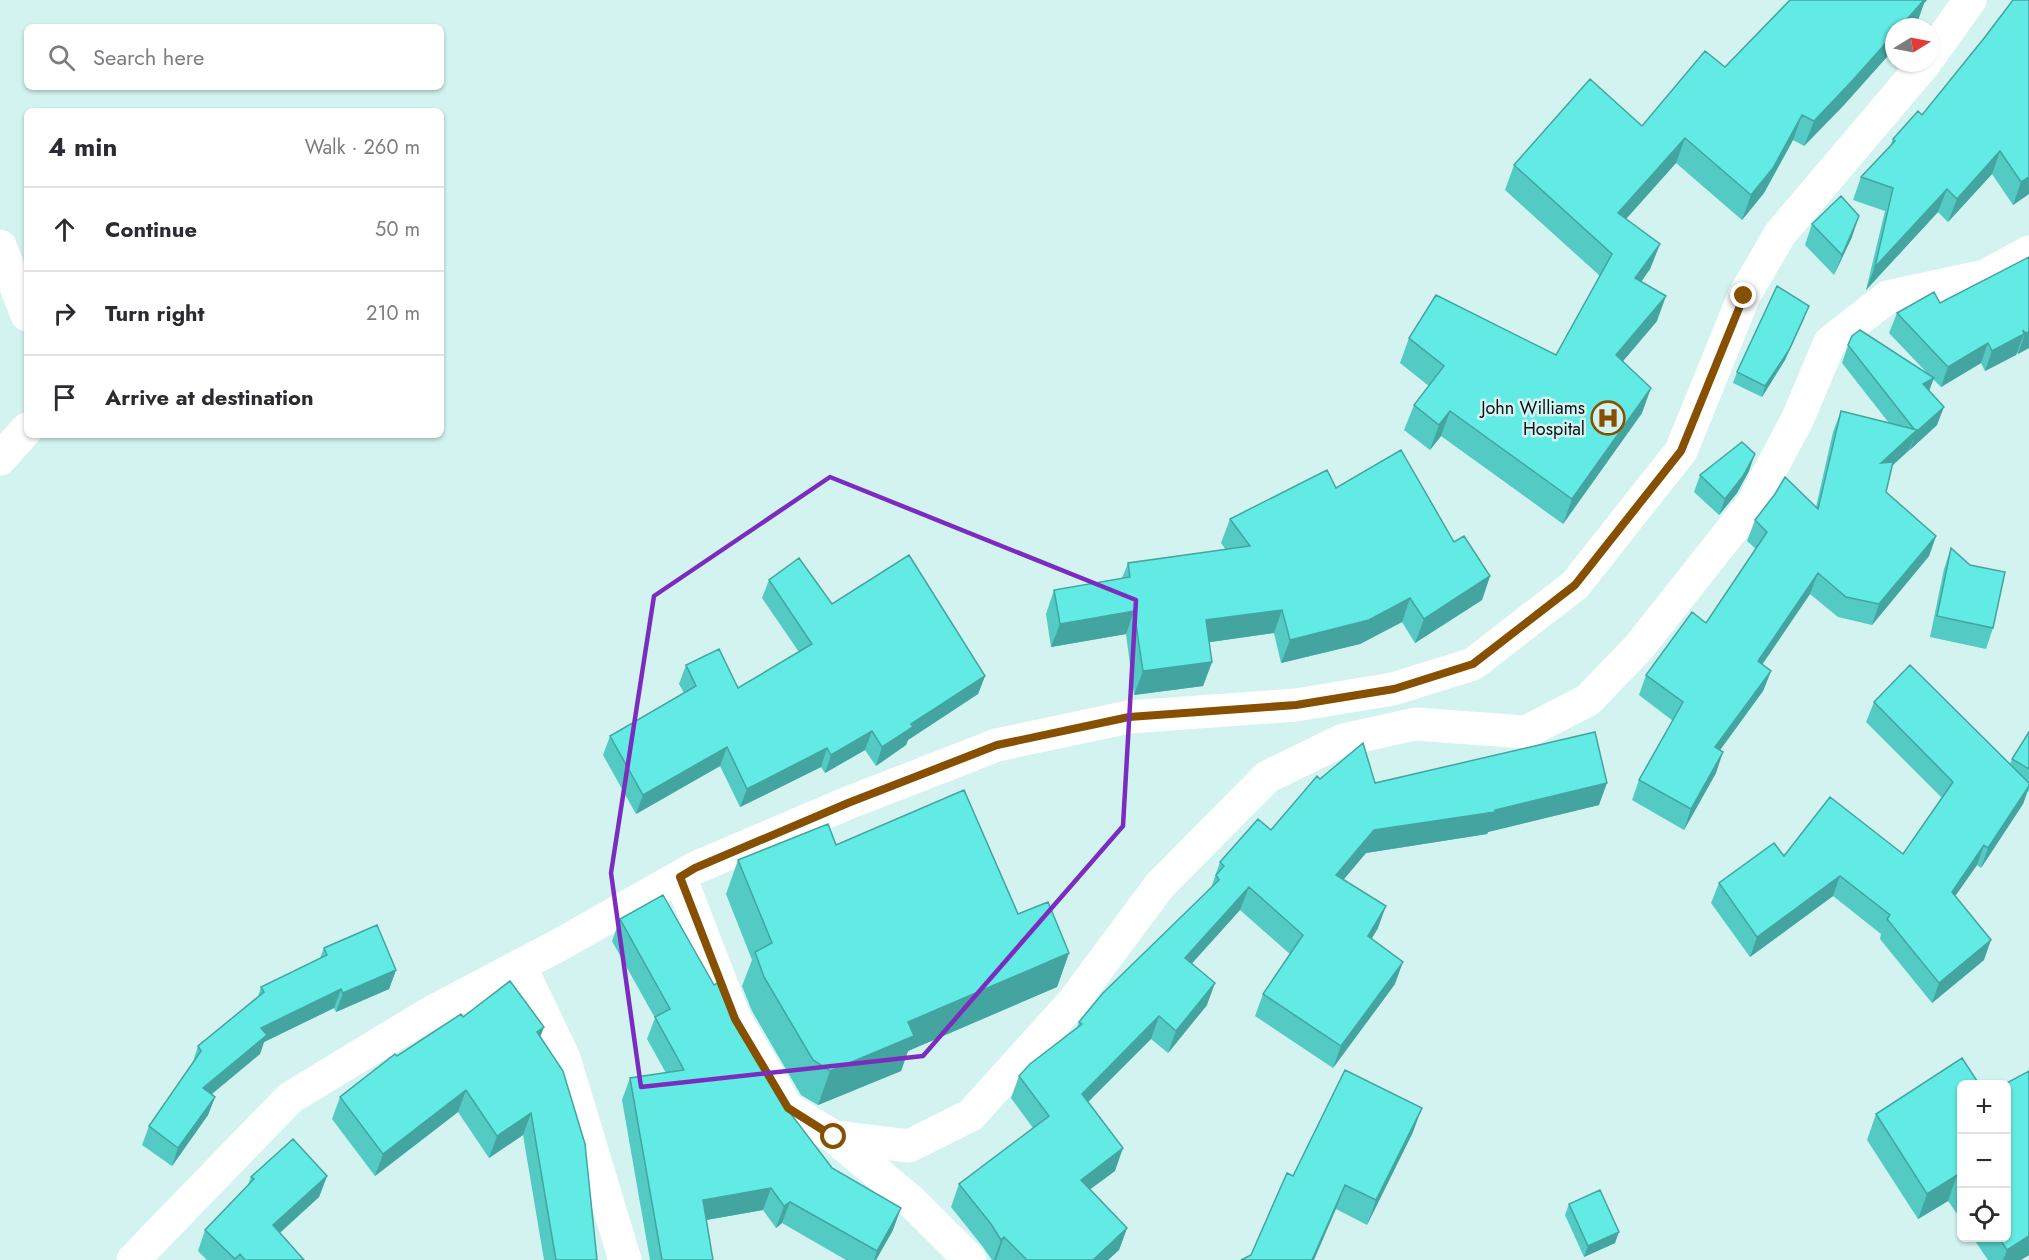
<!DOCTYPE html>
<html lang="en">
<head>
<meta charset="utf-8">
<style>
  :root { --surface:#fff; --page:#f7f7f7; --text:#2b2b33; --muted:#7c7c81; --line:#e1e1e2 }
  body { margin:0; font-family:Jost,sans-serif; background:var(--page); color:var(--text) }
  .controls { position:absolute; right:18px; bottom:18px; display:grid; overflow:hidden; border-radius:9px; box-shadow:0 2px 4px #0004 }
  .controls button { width:54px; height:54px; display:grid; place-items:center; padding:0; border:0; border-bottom:2px solid var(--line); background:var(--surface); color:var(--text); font:30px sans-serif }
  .compass { position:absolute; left:1885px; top:18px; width:54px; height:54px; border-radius:50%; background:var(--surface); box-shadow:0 2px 4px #0004; rotate:80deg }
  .stop { position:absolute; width:18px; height:18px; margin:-14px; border:4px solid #875000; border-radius:50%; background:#fff }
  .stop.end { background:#875000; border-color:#fff; box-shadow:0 2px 6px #0008 }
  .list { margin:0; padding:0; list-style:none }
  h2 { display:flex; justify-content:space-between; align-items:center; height:78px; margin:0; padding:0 24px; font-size:26px }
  h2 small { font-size:20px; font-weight:400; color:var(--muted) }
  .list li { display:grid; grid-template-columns:39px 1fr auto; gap:18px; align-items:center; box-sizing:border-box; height:84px; padding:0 24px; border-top:2px solid var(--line) }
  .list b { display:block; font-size:22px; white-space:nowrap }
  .list em { font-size:20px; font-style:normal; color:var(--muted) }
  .icon { flex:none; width:33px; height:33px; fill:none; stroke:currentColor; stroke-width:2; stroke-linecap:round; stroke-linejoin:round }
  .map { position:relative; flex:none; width:2029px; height:1260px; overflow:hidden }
  .search { position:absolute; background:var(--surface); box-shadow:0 2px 4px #0004; left:24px; top:24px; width:420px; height:66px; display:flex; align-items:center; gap:15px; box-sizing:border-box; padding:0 21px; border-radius:9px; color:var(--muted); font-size:22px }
  .panel { position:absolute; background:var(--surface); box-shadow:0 2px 4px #0004; left:24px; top:108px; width:420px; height:330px; border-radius:9px }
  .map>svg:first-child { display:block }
</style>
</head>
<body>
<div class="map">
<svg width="2029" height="1260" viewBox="0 0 2029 1260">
  <rect width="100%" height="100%" fill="#d2f3f0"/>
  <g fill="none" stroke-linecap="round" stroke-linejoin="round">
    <path stroke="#fff" stroke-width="33" d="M680,877L735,1019L787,1108L834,1137L909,1146L971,1115L1073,1002L1160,885L1267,777L1343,740L1415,724L1526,732L1588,700L1639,647L1753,503L1798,418L1830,342L1888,297L1985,276L2029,252
      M520,966L564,1058L625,1260
      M834,1137L911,1201L970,1260"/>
    <path stroke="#fff" stroke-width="33" d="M1930,56L1970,0
      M133,1260L290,1098L430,1013L561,944L695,868L848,803L997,745L1129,717L1296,705L1393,689L1473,664L1575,585L1681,451L1744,296L1780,234L1925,63"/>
    <path stroke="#fff" stroke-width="33" d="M0,246L27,315
      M0,459L27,429"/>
  </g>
  <path fill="#53cac4" d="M1790,0H1927L1924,3L1917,23L1894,27V49L1843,106L1804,146L1793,140L1764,193L1742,220L1676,163L1626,219L1660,244L1650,269L1641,282L1657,321L1623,361L1642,413L1563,524L1441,436L1430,450L1404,430L1414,405L1429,386L1400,363L1409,338L1556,355L1600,276L1505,190L1514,165L1642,126L1725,67Z
    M2029,0V194L2013,205L1992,174L1948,222L1938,212L1866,290L1885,211L1853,200L1861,177L1890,146L1893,139L1922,115Z
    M1812,224L1852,237L1834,275L1805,245Z
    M2029,257V348L2018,354L2017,353L2016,355L1985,371L1981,363L1941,387L1933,379L1929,391L1937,425L1892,466L1886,492L1936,536L1929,556L1872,625L1838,617L1810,594L1762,665L1771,671L1763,691L1720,750L1716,773L1684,830L1632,800L1639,780L1673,721L1639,695L1646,675L1706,623L1756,549L1747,541L1755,520L1816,507L1833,432L1841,411L1889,423L1842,363L1848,345L1928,374L1889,333L1897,313L1940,303Z
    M1805,317L1785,360L1762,397L1733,383L1737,372Z
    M1749,471L1737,493L1719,515L1694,492L1700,475Z
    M1336,488L1454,542L1490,576L1482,600L1415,643L1402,622L1360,644L1281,663L1274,633L1209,642L1212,662L1203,686L1134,695L1126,634L1051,647L1046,614L1054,590L1122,578L1128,563L1226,550L1221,543L1230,519Z
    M1951,548L1993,628L1986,649L1930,637L1944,569Z
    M769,580L832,604L985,676L978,694L908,740L906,745L876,766L865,750L825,773L821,767L740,807L720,766L636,814L603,755L610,736L684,693L679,684L686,665L738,688L799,652L762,598Z
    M1874,702L2010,764L2012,759L2029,732V792L2028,791L2023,804L1981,868L1977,865L1955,896L1984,960L1932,1003L1880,939L1881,934L1833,896L1750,957L1711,903L1719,883L1784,856L1903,854L1942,798L1866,722Z
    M1320,779L1599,805L1488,832L1487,834L1366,853L1343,880L1378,928L1372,938L1395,984L1333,1068L1255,1016L1263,994L1290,954L1240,910L1192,963L1207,1005L1168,1053L1151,1039L1088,1102L1115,1171L1090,1189L1127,1228L1119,1250L1108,1260H992L983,1247L951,1207L959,1184L1033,1128L1011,1098L1019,1076L1077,1028L1079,1022L1211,888L1220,862L1271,830Z
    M836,845L1018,914L1069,953L1057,987L908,1051L901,1071L818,1105L801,1095L752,1011L742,986L752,960L726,894L738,860Z
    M620,919L727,1006L783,1100L782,1103L832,1168L893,1230L876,1260H846L782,1223L776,1228L763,1210L706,1220L713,1260H650L622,1100L630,1078L666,1073L647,1039L655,1018L612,941Z
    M324,948L396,970L389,989L336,1012L334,1008L264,1042L260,1054L212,1094L215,1097L208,1115L172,1166L142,1145L149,1126L192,1065L198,1046L258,997L261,987L320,958Z
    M463,1017L540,1037L597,1260H544L523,1135L489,1158L458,1112L375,1176L332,1119L340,1097L397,1056Z
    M2029,1071V1255L2021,1260H1988L1973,1238H2007Z
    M1962,1084V1221L1948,1201L1918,1219L1867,1140L1876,1114Z
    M1413,1132L1367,1225L1336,1209L1251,1255L1293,1176Z
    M327,1176L319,1197L280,1233L304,1260H207L198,1251L205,1230L248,1185L251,1177Z
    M1569,1204L1615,1243L1584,1257L1565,1215Z"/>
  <path fill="#44a4a0" d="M1917,0H1927L1924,3L1917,23L1913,27H1900Z
    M1894,34V49L1843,106L1804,146L1814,121Z
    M1802,115L1793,140L1764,193L1742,220L1751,195Z
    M1685,138L1676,163L1609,238L1618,213Z
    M2000,151L1992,174L1948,222L1957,199Z
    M2029,177V194L2013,205L2021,182Z
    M1947,189L1938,212L1866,290L1875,267Z
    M1859,216L1852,237L1834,275L1842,255Z
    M1660,244L1650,269L1626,303L1635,278Z
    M1666,296L1657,321L1607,380L1616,355Z
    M1809,306L1785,360L1762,397L1765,386Z
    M2029,332V348L2018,354L2025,333Z
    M2024,334L2016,355L1985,371L1992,351Z
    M1988,343L1981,363L1941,387L1948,367Z
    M1934,378L1927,396L1923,384Z
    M1651,388L1642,413L1563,524L1572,499Z
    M1944,407L1937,425L1910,450L1916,432Z
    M1450,411L1441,436L1430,450L1439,425Z
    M1917,430L1909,450L1873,483L1881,463Z
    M1755,454L1749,471L1737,493L1719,515L1725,499Z
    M1936,536L1929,556L1872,625L1879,604Z
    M1818,573L1810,594L1750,682L1758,661Z
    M1490,576L1482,600L1415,643L1424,619Z
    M1410,598L1402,622L1360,644L1281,663L1290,640Z
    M1282,610L1274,633L1197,644L1206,620Z
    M1134,611L1126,634L1051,647L1060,624Z
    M1212,662L1203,686L1134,695L1143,671Z
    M1771,671L1763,691L1707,768L1715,747Z
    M985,676L978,694L908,740L906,745L876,766L882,747L911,724Z
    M872,731L865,750L825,773L831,755Z
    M727,747L720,766L636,814L643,795Z
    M827,748L821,767L740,807L747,789Z
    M1723,752L1716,773L1684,830L1691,809Z
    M1607,783L1599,805L1488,832L1487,834L1366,853L1328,898L1336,875L1374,830L1495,810Z
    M2029,786L2023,804L1981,868L1988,848Z
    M1984,845L1977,865L1944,912L1952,892Z
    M1840,876L1833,896L1750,957L1757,937Z
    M1249,887L1240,910L1177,980L1185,958Z
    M1386,906L1378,928L1360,958L1368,936Z
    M1991,940L1984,960L1932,1003L1939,983Z
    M1069,953L1057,987L908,1051L901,1071L818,1105L830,1071L908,1022Z
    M1403,962L1395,984L1333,1068L1341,1046Z
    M396,970L389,989L336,1012L343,993Z
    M1215,983L1207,1005L1168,1053L1176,1031Z
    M341,989L334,1008L264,1042L260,1054L196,1107L203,1088L261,1028Z
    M1159,1016L1151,1039L1074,1116L1082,1094Z
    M544,1027L536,1048L537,1032Z
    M466,1090L458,1112L375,1176L383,1154Z
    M215,1097L208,1115L172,1166L178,1148Z
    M1422,1108L1413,1132L1367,1225L1376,1200Z
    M531,1113L523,1135L489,1158L497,1136Z
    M1123,1148L1115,1171L1073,1202L1081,1180Z
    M1957,1175L1948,1201L1918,1219L1927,1194Z
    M327,1176L319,1197L265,1246L273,1225Z
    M1345,1185L1336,1209L1314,1260H1312Z
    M771,1188L763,1210L695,1222L703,1200Z
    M790,1202L782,1223L776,1228L784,1206Z
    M901,1208L893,1230L876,1260H874L877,1251Z
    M1127,1228L1119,1250L1108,1260H1093Z
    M1619,1232L1615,1243L1584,1257L1588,1246Z
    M2029,1236V1255L2021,1260H2003L2007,1250Z
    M1004,1237L996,1260H994L1001,1240Z"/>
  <path fill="#61ebe4" stroke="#44a4a0" stroke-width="1.5" d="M1790,0H1924L1900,27H1894V34L1852,81L1814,121L1802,115L1773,168L1751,195L1685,138L1618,213L1660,244L1635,278L1666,296L1616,355L1651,388L1572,499L1450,411L1439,425L1414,405L1444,366L1409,338L1436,295L1556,355L1612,254L1514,165L1590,79L1642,126L1705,51L1725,67Z
    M2013,0H2029V177L2021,182L2000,151L1957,199L1947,189L1875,267L1893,188L1861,177L1895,141L1893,139L1918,111L1922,115L1985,37Z
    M1841,196L1859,216L1842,255L1812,224Z
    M2029,257V332L2025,333L2023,330L2024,334L1992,351L1988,343L1948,367L1897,313L1934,292L1940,303Z
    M1777,286L1809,306L1789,350L1765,386L1737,372Z
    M1860,330L1934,378L1923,384L1944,407L1916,432L1917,430L1914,429L1848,345L1852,336Z
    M1841,411L1917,430L1881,463L1893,462L1886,492L1936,536L1879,604L1846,597L1818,573L1758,661L1771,671L1715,747L1723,752L1691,809L1639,780L1683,702L1646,675L1692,612L1706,623L1767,532L1755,520L1775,494L1785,477L1818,509Z
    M1742,442L1755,454L1743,476L1725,499L1700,475Z
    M1401,450L1454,542L1464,536L1490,576L1424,619L1410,598L1369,620L1290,640L1282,610L1206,620L1212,662L1143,671L1134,611L1060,624L1054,590L1130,577L1128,563L1250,546L1230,519L1327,470L1336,488Z
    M1951,548L1970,565L2005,572L1993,628L1937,616Z
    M909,555L985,676L911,724L913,727L882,747L872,731L831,755L827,748L747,789L727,747L643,795L610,736L696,686L686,665L719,649L738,688L812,644L769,580L799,558L832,604Z
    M1910,665L2029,783V786L1988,848L1984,845L1952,892L1991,940L1939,983L1887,919L1890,915L1840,876L1757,937L1719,883L1774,843L1784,856L1830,797L1903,854L1953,782L1874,702Z
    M1595,732L1607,783L1495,810V812L1374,830L1336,875L1386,906L1368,936L1403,962L1341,1046L1263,994L1303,935L1249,887L1185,958L1215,983L1176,1031L1159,1016L1082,1094L1123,1148L1081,1180L1127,1228L1093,1260H1027L1004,1237L1001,1240L991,1224L959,1184L1049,1116L1019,1076L1030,1064L1082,1024L1079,1022L1103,993L1219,880L1216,875L1224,866L1220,862L1258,819L1271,830L1317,776L1320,779L1363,743L1375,783Z
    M2029,732V769L2012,759Z
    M964,790L1018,914L1048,902L1069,953L908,1022L914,1036L830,1071L813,1060L764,977L755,952L772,943L738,860L828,824L836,845Z
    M663,895L714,985L717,983L727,1006L783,1100L781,1101L832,1168L901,1208L877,1251L790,1202L784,1206L771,1188L703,1200L713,1260H662L630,1078L684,1070L655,1017L670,1009L620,919Z
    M377,925L396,970L343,993L341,989L261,1028L267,1035L203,1088L215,1097L178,1148L149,1126L201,1051L198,1046L264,992L261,987L327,955L324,948Z
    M510,981L544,1027L537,1032L563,1071L585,1144L597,1260H556L531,1113L497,1136L466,1090L383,1154L340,1097L395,1054L397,1056L461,1014L463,1017Z
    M1962,1058L1979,1084H1962V1182L1957,1175L1927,1194L1876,1114Z
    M1345,1070L1422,1108L1376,1200L1345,1185L1312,1260H1241L1251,1255L1287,1173L1293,1176Z
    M2029,1071V1236L2007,1250L1999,1238H2007V1084H2005Z
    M293,1139L327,1176L273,1225L304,1260H245L240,1254L235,1259L205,1230L254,1179L251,1177Z
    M1600,1190L1619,1232L1588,1246L1569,1204Z"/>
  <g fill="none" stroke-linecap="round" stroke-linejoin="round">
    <path stroke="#875000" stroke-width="8" d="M834,1137L788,1108L735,1019L680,877L695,868L848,803L997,745L1129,717L1296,705L1394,689L1473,664L1575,585L1681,451L1744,296"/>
  </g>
  <path fill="none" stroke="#7b2cbf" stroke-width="4.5" stroke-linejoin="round" d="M830,477L1136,600L1123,826L923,1056L641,1087L611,873L654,596Z"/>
  <defs>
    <symbol id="hospital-ring" viewBox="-11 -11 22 22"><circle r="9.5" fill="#d2f3f0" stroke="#875000" stroke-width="1.5"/><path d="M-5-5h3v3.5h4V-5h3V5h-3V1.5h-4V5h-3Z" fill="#875000"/></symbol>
  </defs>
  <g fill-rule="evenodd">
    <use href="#hospital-ring" x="1589" y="399" width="38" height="38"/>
  </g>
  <g text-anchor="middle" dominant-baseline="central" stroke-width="5" stroke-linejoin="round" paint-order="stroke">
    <g font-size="18" fill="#061110" stroke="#d2f3f0" text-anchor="end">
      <text x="1585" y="408">John Williams<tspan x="1585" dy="21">Hospital</tspan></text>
    </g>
  </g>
</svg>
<div class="controls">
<button>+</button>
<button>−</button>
<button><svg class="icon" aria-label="locate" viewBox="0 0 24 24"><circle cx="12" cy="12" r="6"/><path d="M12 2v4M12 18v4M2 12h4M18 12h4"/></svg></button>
</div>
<svg class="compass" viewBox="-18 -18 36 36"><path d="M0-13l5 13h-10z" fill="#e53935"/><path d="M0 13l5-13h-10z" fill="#7c7c81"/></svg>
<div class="stop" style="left:834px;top:1137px"></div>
<div class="stop end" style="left:1744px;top:296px"></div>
<div class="search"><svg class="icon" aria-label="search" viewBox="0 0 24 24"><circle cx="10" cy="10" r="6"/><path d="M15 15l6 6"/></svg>Search here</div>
<section class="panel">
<h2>4 min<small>Walk · 260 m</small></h2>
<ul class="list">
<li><svg class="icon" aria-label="ahead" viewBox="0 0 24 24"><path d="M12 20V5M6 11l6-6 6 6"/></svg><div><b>Continue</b></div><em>50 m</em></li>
<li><svg class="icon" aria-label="right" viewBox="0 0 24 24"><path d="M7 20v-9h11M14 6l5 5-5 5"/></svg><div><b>Turn right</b></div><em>210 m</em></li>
<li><svg class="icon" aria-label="arrive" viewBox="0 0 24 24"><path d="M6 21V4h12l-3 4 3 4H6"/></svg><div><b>Arrive at destination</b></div></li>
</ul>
</section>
</div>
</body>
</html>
